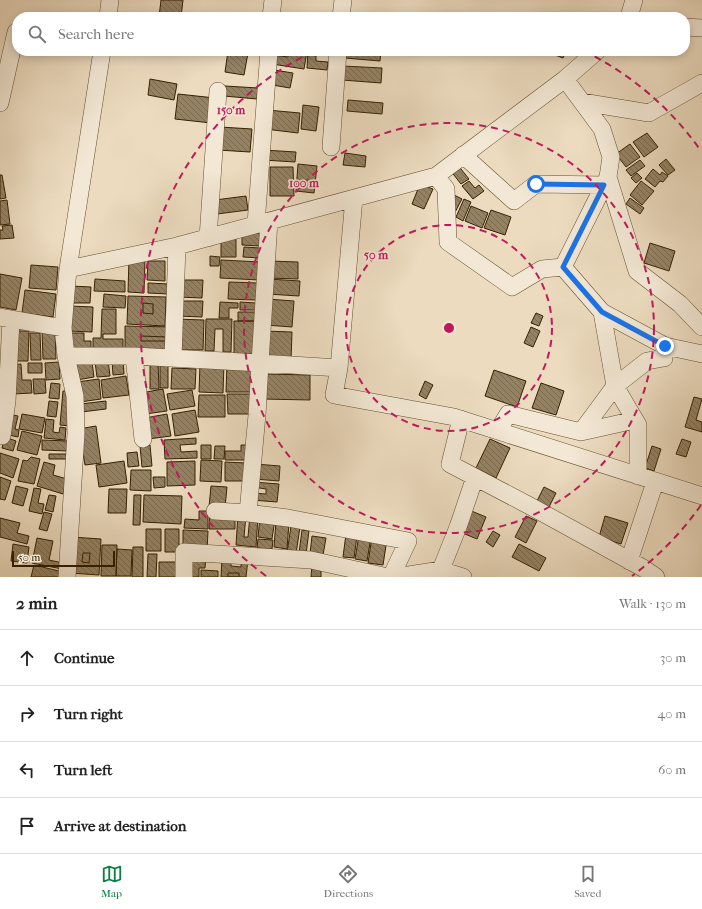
<!DOCTYPE html>
<html lang="en">
<head>
<meta charset="utf-8">
<style>
  :root { --surface:#fff; --page:#f2f2f2; --text:#222; --muted:#767676; --line:#e0e0e0; --accent:#0b8043 }
  body { margin:0; font-family:"IM FELL French Canon",serif; background:var(--page); color:var(--text) }
  .scale { position:absolute; left:12px; bottom:10px; width:103px; box-sizing:border-box; padding-left:4px; border:2px solid #362100; border-top:0; font-size:11px; line-height:14px; white-space:nowrap; color:#362100; -webkit-text-stroke:3px #f3e8d5; paint-order:stroke }
  .stop { position:absolute; width:12px; height:12px; margin:-9px; border:3px solid #1a73e8; border-radius:50%; background:#fff }
  .stop.end { background:#1a73e8; border-color:#fff; box-shadow:0 1px 4px #0008 }
  .list { margin:0; padding:0; list-style:none }
  h2 { display:flex; justify-content:space-between; align-items:center; height:52px; margin:0; padding:0 16px; font-size:17px }
  h2 small { font-size:13px; font-weight:400; color:var(--muted) }
  .list li { display:grid; grid-template-columns:26px 1fr auto; gap:12px; align-items:center; box-sizing:border-box; height:56px; padding:0 16px; border-top:1px solid var(--line) }
  .list b { display:block; font-size:15px; white-space:nowrap }
  .list em { font-size:13px; font-style:normal; color:var(--muted) }
  .icon { flex:none; width:22px; height:22px; fill:none; stroke:currentColor; stroke-width:2; stroke-linecap:round; stroke-linejoin:round }
  .map { position:relative; flex:none; width:702px; height:577px; overflow:hidden }
  .search { position:absolute; background:var(--surface); box-shadow:0 2px 10px #0003; left:12px; right:12px; top:12px; height:44px; display:flex; align-items:center; gap:10px; box-sizing:border-box; padding:0 14px; border-radius:16px; color:var(--muted); font-size:15px }
  .sheet { height:276px; background:var(--surface) }
  nav { display:flex; justify-content:space-around; align-items:center; box-sizing:border-box; height:56px; border-top:1px solid var(--line); background:var(--surface); font-size:11px; color:var(--muted) }
  nav a { display:grid; justify-items:center; gap:2px }
  nav .on { color:var(--accent) }
  .map>svg:first-child { display:block }
</style>
</head>
<body>
<div class="map">
<svg width="702" height="577" viewBox="0 0 702 577">
  <defs>
    <pattern id="building-back-hatch" width="6" height="6" patternUnits="userSpaceOnUse"><rect width="6" height="6" fill="#958263"/><path d="M-1 5l2 2M0 0l6 6M5-1l2 2" fill="none" stroke="#7a6a4f"/></pattern>
  </defs>
  <rect width="100%" height="100%" fill="#ecdbbf"/>
  <filter id="stains"><feTurbulence type="fractalNoise" baseFrequency=".005" numOctaves="4"/><feColorMatrix values="0 0 0 0 .2 0 0 0 0 .09 0 0 0 0 .02 0 0 0 .5 -.17"/></filter>
  <radialGradient id="worn" r=".72"><stop offset=".6" stop-color="#630" stop-opacity="0"/><stop offset="1" stop-color="#630" stop-opacity=".3"/></radialGradient>
  <path fill="url(#building-back-hatch)" stroke="#362100" d="M161,0H183L181,17H159Z
    M228,51H238L248,53L244,75L225,72Z
    M289,51H307L304,69L272,64L273,55L288,57Z
    M308,51L316,52V61L328,62L327,70L307,68Z
    M346,51H381L380,61L345,58Z
    M547,51H566L563,58L547,52Z
    M343,66L382,68L381,83L342,80Z
    M274,70L293,73L290,88L272,85Z
    M150,79L177,84L174,100L148,95Z
    M225,86L258,88L257,99L224,96Z
    M178,94L215,98L211,123L175,119Z
    M348,100L383,103L382,114L347,111Z
    M303,105L319,107L316,131L301,129Z
    M267,110L300,113L298,133L265,129Z
    M220,127L252,129L250,152L218,150Z
    M647,133L658,147L644,157L633,142Z
    M630,144L640,157L626,167L616,154Z
    M263,150L296,152L295,162L263,160Z
    M345,153L366,156L365,167L343,165Z
    M666,159L675,170L668,175L659,165Z
    M640,160L645,166L631,176L626,170Z
    M298,164L317,166L314,193L296,191Z
    M457,164L469,179L461,184L450,170Z
    M270,167H293L294,196H270Z
    M653,169L660,175L662,172L668,176L663,182L660,181L655,187L645,179Z
    M637,173L642,178L636,183L631,178Z
    M0,175H2L6,198L0,199Z
    M469,181L475,188L479,185L484,191L473,199L462,186Z
    M641,181L654,191L642,205L630,195Z
    M420,184L433,189L424,209L412,204Z
    M454,195L462,199L452,218Z
    M246,196L248,210L217,214L215,200Z
    M630,198L644,208L640,214L626,204Z
    M464,199L471,202L463,221L456,217Z
    M7,200L10,224L0,225V201Z
    M471,206L488,213L482,228L465,221Z
    M491,210L511,217L505,235L484,228Z
    M12,225L14,238L0,239V230H3L2,226Z
    M242,230H260V246L242,245Z
    M221,235H236V257H221Z
    M650,243L675,251L669,271L644,263Z
    M244,247L260,248V258L243,257Z
    M210,256L220,257L219,266H210Z
    M129,258L145,259L144,293L128,292Z
    M221,260L261,262L260,280L220,278Z
    M148,261H165V281L147,280Z
    M269,261L298,262V279L268,278Z
    M31,265L58,267L56,290L29,288Z
    M0,274L22,278L16,310L0,307Z
    M95,279L125,281V292L94,291Z
    M268,279L300,281L299,296L267,294Z
    M177,280H203L202,298L177,297Z
    M229,282L257,283L256,300L228,299Z
    M148,283L169,284L168,294L148,293Z
    M71,286L91,287L90,303H70Z
    M25,290L56,294L53,317L22,313Z
    M104,294L126,296L125,308L103,307Z
    M128,296L166,297L165,326L127,324Z
    M267,299L294,301L292,327L265,325Z
    M177,301H203L202,317L176,316Z
    M220,302L238,303V308H229V318H219Z
    M240,302L256,303V310H240Z
    M143,303L153,304V314L143,313Z
    M70,306L93,307L92,332L68,331Z
    M102,309H116V334H103V339H123V349L93,348V338H101Z
    M238,312H259L258,321H238Z
    M536,313L543,316L539,326L531,323Z
    M176,319L204,320L203,350H175Z
    M206,319H232L231,352H223V329H215L214,351H205Z
    M234,321H258V354H234Z
    M125,326L173,327L172,350L125,349Z
    M531,327L540,331L533,347L524,343Z
    M55,330L56,359H43L42,331Z
    M13,331H29L28,361H13Z
    M264,331L292,332L291,360L262,359Z
    M30,333H40L41,360H31Z
    M68,333H84V341H91V350H68Z
    M141,336L167,337V341H141Z
    M108,360L110,376L97,377L95,362Z
    M123,360L124,374L113,375L112,361Z
    M158,361L159,389H150V362Z
    M59,362L60,379L46,380L45,363Z
    M92,362L94,377L77,380L75,365Z
    M160,362H168V388H160Z
    M28,363H42V373H28Z
    M200,363H224L223,393L199,392Z
    M21,364L22,380H31L32,393L13,394L11,365Z
    M227,364L254,365L253,392H226Z
    M172,368L196,369L195,389H171Z
    M494,370L526,381L517,407L485,396Z
    M264,374L310,375V400L263,399Z
    M126,376L129,395L103,398L101,380Z
    M33,379H45L46,393L34,394Z
    M99,379L101,399L80,402L77,382Z
    M425,381L433,385L426,399L419,395Z
    M51,383L60,384L59,399L49,398Z
    M541,383L564,391L556,415L532,408Z
    M163,389L167,411L145,414L141,393Z
    M192,390L195,406L170,410L167,394Z
    M63,391H72L69,426L60,425Z
    M227,394H253V414H228Z
    M199,395H225V417H198Z
    M694,397L702,399L696,420L702,422V432L685,427Z
    M49,401L58,402L56,417L47,416Z
    M106,401V409L81,412L80,404Z
    M195,410L199,432L175,436L172,414Z
    M8,414L18,416L15,429L19,430L18,437L4,434Z
    M22,414L45,418L42,433L19,429Z
    M167,414L171,436L148,439L145,418Z
    M46,419L54,420L53,432L59,433L60,427L66,428L65,440L44,438Z
    M96,426L101,463L85,465L79,429Z
    M22,431L42,436L37,455L17,450Z
    M5,437L16,441L13,451L2,448Z
    M196,438V444L180,445L181,452L197,451V458L165,459L164,440Z
    M490,439L510,448L496,478L476,468Z
    M682,439L691,442L686,457L676,454Z
    M42,440L68,441L67,451L42,450Z
    M150,445L152,466L142,467L140,446Z
    M201,445H211V459H201Z
    M241,445H250V460H225V451H241Z
    M215,446H225L224,459H214Z
    M652,446L661,449L654,471L645,468Z
    M137,452L139,466L128,467L127,453Z
    M0,453L19,459L13,478L0,473Z
    M49,454H69V459H49Z
    M31,457L40,459L34,484L18,481L23,460L27,461Z
    M201,460L222,461L221,482L200,481Z
    M124,461L127,483L99,487L96,465Z
    M195,461V485L167,486V462Z
    M44,462L55,465L53,475L67,479L63,494L37,486Z
    M225,462L247,463V481H225Z
    M255,464L280,466L279,481L254,479Z
    M131,470H151V491L130,490Z
    M0,477L11,481L5,500L0,499Z
    M153,477H165V487L154,488Z
    M253,482L279,484L277,502L251,500L252,493L266,494V489L253,487Z
    M16,486L28,489L23,506L12,503Z
    M211,486L227,487L225,508L209,507Z
    M544,487L556,493L549,507L537,501Z
    M34,488L41,489L38,503L44,504L42,514L29,511Z
    M109,489H127L126,513H108Z
    M49,495L56,496L53,512L45,510Z
    M134,495H141L140,525H133Z
    M144,495L182,496L181,524L143,522Z
    M469,510L486,517L477,539L460,532Z
    M199,511H208V529L184,528L185,519L199,520Z
    M44,512L52,514L47,531L39,529Z
    M210,513L235,514V529H209Z
    M238,514L246,515L244,537H248L250,515L258,516L256,547L236,545Z
    M526,516L537,521L526,543L515,537Z
    M605,516L628,523L621,544L599,537Z
    M260,517L275,519L272,539L258,537Z
    M0,518L20,523L17,533L29,536L27,544L0,537Z
    M276,521L289,523L287,549L274,547Z
    M291,526L300,527L296,554L287,553Z
    M146,529H161V551H146Z
    M165,529H179V552H165Z
    M183,530L208,531L207,550H183Z
    M302,530L309,531L306,554L299,553Z
    M493,531L500,535L493,547L486,542Z
    M346,534L357,536L354,558L343,557Z
    M359,535L371,537L367,561L355,559Z
    M312,536L326,538L323,555L310,554Z
    M71,537L101,539L99,575L70,573Z
    M372,537L387,539L383,565L368,563Z
    M37,538L53,541L49,560L63,563L62,569L32,563Z
    M258,539L273,540L272,549L257,548Z
    M13,544L29,547L27,563L11,561Z
    M519,544L546,558L539,571L512,557Z
    M102,545H117L116,576H101Z
    M133,547H143V577H132Z
    M117,549L132,550L131,576H116Z
    M83,553H90L89,563L82,562Z
    M148,554H157L156,577H147Z
    M187,555H206L205,568H199V577H186Z
    M222,558L231,559V566L241,567V558L248,559L246,577H221Z
    M159,562H182L183,577H159Z
    M34,565L63,572L62,577H31Z
    M312,565L321,566V577H311Z
    M201,570L218,571V577H201Z
    M228,573H239V577H228Z"/>
  <g fill="none" stroke-linecap="round" stroke-linejoin="round">
    <defs>
      <path id="minor" d="M108,17L110,0
        M271,17L273,0
        M341,17L343,0
        M629,17L634,0
        M685,27L702,28
        M582,102L649,113L702,83
        M0,103L16,32H17
        M331,147L338,51
        M463,155L514,201L536,184L604,185
        M436,176L446,189L448,242L512,287L542,269L563,267L608,177L611,157L602,129L565,79
        M608,177L637,271L680,304L702,327
        M269,221L260,363L339,368L354,198
        M256,224L269,51
        M208,238L218,91
        M563,267L602,312L615,386L638,425V476
        M68,269L102,51
        M602,312L665,346L702,354
        M0,317L63,328
        M66,356H134
        M173,358L177,246
        M339,368L334,395L454,417L702,496
        M461,419L450,464L530,506L643,568L656,577
        M498,431L508,414L581,432L615,386L647,361L664,358L665,346
        M581,432L635,420
        M0,436H2L7,401L11,319
        M143,439L134,356L260,363L257,415L248,513
        M215,511L248,513L288,518L408,541L391,577
        M629,561L655,482
        M67,577L76,433L75,396L66,356L63,328L68,269L177,246L436,176L565,79L597,51
        M184,577V552L311,560L388,577
        M396,577L441,570L463,577
        M438,577L458,527L475,477"/>
    </defs>
    <use href="#minor" stroke="#645030" stroke-width="18"/>
    <use href="#minor" stroke="#f3e8d5" stroke-width="17"/>
  </g>
  <g fill="none" stroke-linecap="round" stroke-linejoin="round">
    <path stroke="#1a73e8" stroke-width="5" d="M536,184L604,185L563,267L602,312L665,346"/>
  </g>
  <g fill="none" stroke="#c2185b" stroke-width="2" stroke-dasharray="7 5">
    <circle cx="449" cy="328" r="103"/>
    <circle cx="449" cy="328" r="205"/>
    <path d="M701 505A308 308 0 0 1 632 576M266 576A308 308 0 0 1 314 51M584 51A308 308 0 0 1 701 151"/>
  </g>
  <circle cx="449" cy="328" r="6" fill="#c2185b" stroke="#f3e8d5" stroke-width="2"/>
  <g font-size="12" text-anchor="middle" font-weight="bold" fill="#c2185b" stroke="#f3e8d5" stroke-width="3" stroke-linejoin="round" paint-order="stroke">
    <text x="231" y="114">150 m</text>
    <text x="304" y="187">100 m</text>
    <text x="376" y="259">50 m</text>
  </g>
  <rect width="100%" height="100%" filter="url(#stains)"/>
  <rect width="100%" height="100%" fill="url(#worn)"/>
</svg>
<div class="scale">50 m</div>
<div class="stop" style="left:536px;top:184px"></div>
<div class="stop end" style="left:665px;top:346px"></div>
<div class="search"><svg class="icon" aria-label="search" viewBox="0 0 24 24"><circle cx="10" cy="10" r="6"/><path d="M15 15l6 6"/></svg>Search here</div>
</div>
<section class="sheet">
<h2>2 min<small>Walk · 130 m</small></h2>
<ul class="list">
<li><svg class="icon" aria-label="ahead" viewBox="0 0 24 24"><path d="M12 20V5M6 11l6-6 6 6"/></svg><div><b>Continue</b></div><em>30 m</em></li>
<li><svg class="icon" aria-label="right" viewBox="0 0 24 24"><path d="M7 20v-9h11M14 6l5 5-5 5"/></svg><div><b>Turn right</b></div><em>40 m</em></li>
<li><svg class="icon" aria-label="left" viewBox="0 0 24 24"><path d="M17 20v-9H6M10 6l-5 5 5 5"/></svg><div><b>Turn left</b></div><em>60 m</em></li>
<li><svg class="icon" aria-label="arrive" viewBox="0 0 24 24"><path d="M6 21V4h12l-3 4 3 4H6"/></svg><div><b>Arrive at destination</b></div></li>
</ul>
</section>
<nav>
<a class="on"><svg class="icon" aria-label="map" viewBox="0 0 24 24"><path d="M3 6l6-2 6 2 6-2v14l-6 2-6-2-6 2zM9 4v14M15 6v14"/></svg>Map</a>
<a><svg class="icon" aria-label="directions" viewBox="0 0 24 24"><path d="M12 3l9 9-9 9-9-9zM9 14v-3h6M13 9l2 2-2 2"/></svg>Directions</a>
<a><svg class="icon" aria-label="saved" viewBox="0 0 24 24"><path d="M7 4h10v16l-5-4-5 4z"/></svg>Saved</a>
</nav>
</body>
</html>
